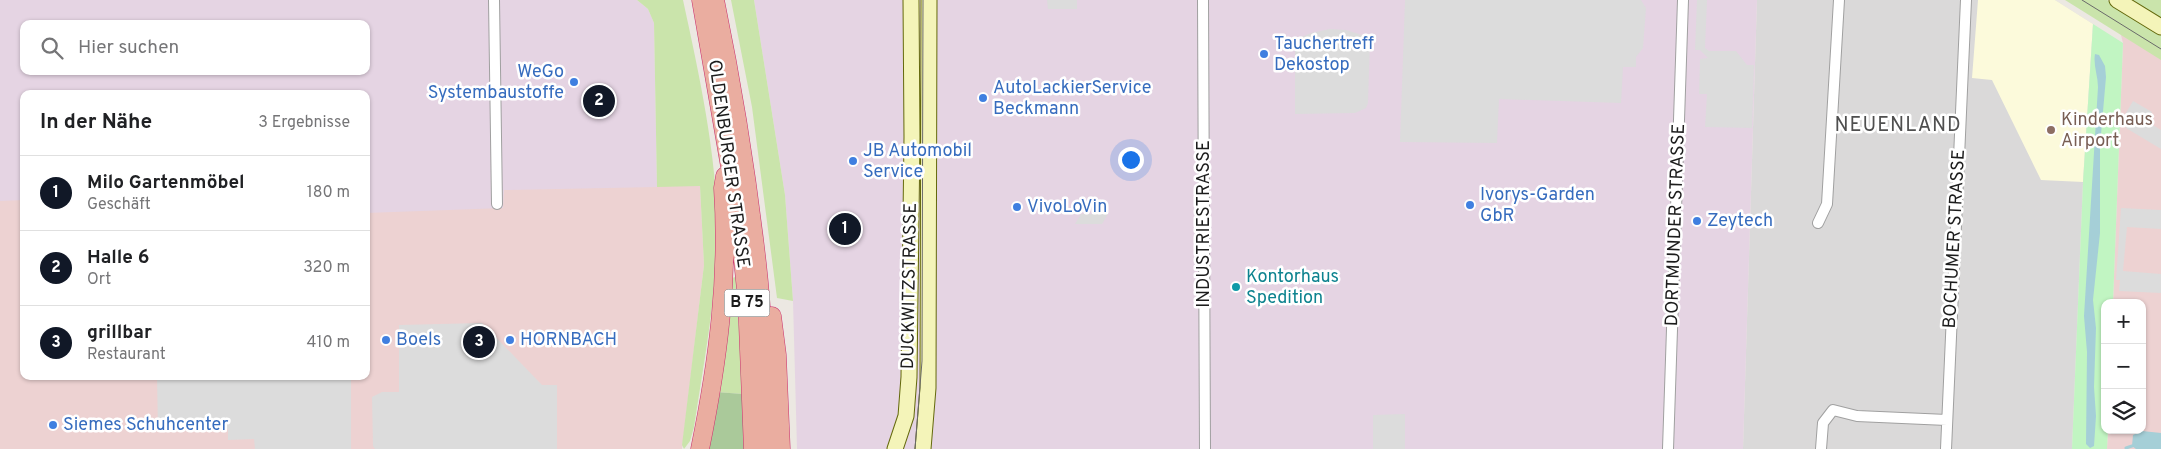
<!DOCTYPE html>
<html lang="de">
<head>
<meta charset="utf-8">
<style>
  :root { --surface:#fff; --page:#f2f2f2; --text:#202124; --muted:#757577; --line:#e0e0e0; --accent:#111827 }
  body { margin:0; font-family:Overpass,sans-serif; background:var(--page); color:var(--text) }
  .controls { position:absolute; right:15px; bottom:15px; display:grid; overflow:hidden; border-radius:10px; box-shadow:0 1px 4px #0004 }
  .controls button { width:45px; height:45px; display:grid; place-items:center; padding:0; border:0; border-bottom:1px solid var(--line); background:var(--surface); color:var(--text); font:25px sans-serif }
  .you { position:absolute; left:1130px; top:159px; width:18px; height:18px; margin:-12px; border:4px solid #fff; border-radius:50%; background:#1a73e8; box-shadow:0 0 0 8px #1a73e833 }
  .badge { display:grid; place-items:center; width:32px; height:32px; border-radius:50%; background:var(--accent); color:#fff; font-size:16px; font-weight:700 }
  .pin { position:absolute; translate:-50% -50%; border:2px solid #fff; box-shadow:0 1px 5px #0006 }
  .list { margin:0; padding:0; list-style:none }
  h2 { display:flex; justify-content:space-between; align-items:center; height:65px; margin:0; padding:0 20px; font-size:21px }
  h2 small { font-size:16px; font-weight:400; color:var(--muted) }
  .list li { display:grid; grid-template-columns:32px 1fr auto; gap:15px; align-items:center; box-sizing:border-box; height:75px; padding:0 20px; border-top:1px solid var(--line) }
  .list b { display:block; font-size:19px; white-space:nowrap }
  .list p { margin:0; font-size:16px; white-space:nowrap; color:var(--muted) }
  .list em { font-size:16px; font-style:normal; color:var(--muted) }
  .icon { flex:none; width:28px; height:28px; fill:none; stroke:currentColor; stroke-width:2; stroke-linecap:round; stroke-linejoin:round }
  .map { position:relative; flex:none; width:2161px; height:449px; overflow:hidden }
  .search { position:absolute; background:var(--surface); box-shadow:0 1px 4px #0004; left:20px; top:20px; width:350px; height:55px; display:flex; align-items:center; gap:12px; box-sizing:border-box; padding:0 18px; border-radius:10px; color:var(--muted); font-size:19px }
  .panel { position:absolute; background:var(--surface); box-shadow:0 1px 4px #0004; left:20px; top:90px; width:350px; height:290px; border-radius:10px }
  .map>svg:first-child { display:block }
</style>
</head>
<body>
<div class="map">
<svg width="2161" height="449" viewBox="0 0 2161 449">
  <rect width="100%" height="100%" fill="#ece8e2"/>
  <path fill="#dad9d9" d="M1757,0H2055L2093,24L2083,182L2072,449H1743Z"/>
  <path fill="#edd2d2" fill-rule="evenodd" d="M0,0H637L657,186H700L704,265L682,449H0ZM24,24H366V71H24ZM24,94H366V376H24Z
    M2112,0H2161V449H2107L2108,430H2142V303H2113L2123,43Z"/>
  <path fill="#e5d4e3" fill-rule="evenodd" d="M0,0H637L648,9L654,23L657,187L504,190L503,208L366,213V94H24V200L0,201ZM24,24H366V71H24Z
    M754,0H1757L1743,449H797L793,301L785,195Z"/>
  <path fill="#fcfadb" d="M1978,0H2055L2093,24L2083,182L2041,180L1992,80L1972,78Z"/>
  <path fill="#cae4ab" d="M637,0H683C701,83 723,181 716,266C712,320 702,374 694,427L690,441L684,449L682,445L704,265L700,186L657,187L654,23L648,9Z
    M731,0H754L785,195L793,301L777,298L752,107Z
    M2065,0H2107L2161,33V60Z
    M2128,0H2161V20Z
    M736,277L743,394L716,392L731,278Z"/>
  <path fill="#aac99a" d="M716,392L743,394L745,449H707Z"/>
  <path fill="#c1f5c2" d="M2093,24L2123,43L2113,303H2105V430H2108L2107,449H2072L2083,182Z"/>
  <path fill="#dcdcdc" d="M1047,0H1077V9H1048Z
    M1405,0H1641L1646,8L1643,48L1636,57V67H1623L1621,103L1499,99L1497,143L1400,142Z
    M1697,0H1707L1705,48L1709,51H1736L1747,65H1754L1752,128L1705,127L1707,94H1699L1700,59L1708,58L1700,50H1695Z
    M1330,29L1346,30L1365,36L1370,40L1368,103L1366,108L1355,113L1295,114V40L1311,33Z
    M2133,101L2152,112L2146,121L2161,130V149L2126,128L2130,122L2123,118Z
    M2121,208L2161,210V229L2127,227L2123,271L2161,274V293L2119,291L2120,280H2116Z
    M1081,214H1108L1102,224H1075Z
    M482,323L542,385H557V449H375L373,446L372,397L382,392H399V325Z
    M157,376H351V449H255L254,439L228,440V429L158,431Z
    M1405,414V449H1373V415Z"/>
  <path fill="#a5cfd7" d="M2095,54L2099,55L2105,66L2106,77L2100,146V233L2093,300L2096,328L2094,387L2096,416L2094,446L2090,448L2086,444L2087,352L2084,316L2098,87C2098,76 2093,65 2095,54Z
    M2142,431L2161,433V449H2136L2132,446L2133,435Z"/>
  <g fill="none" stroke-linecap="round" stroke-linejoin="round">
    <path stroke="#a5cfd7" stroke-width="3" d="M2126,448L2132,446"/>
    <defs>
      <path id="minor" d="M494,0L497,204
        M1203,0L1205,449
        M1818,223L1827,204L1839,0
        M1668,449L1683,0
        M1821,449L1823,423L1833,410L1857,416L1947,420
        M1946,449L1966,0"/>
      <path id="secondary" d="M2117,0L2161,27
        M895,449L906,416L909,377L912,137L911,0
        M923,449L928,388L929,0"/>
      <path id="trunk" d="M701,0L738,213L747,299L753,449
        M715,0C733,87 747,175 757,263C764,325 765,387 767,449
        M772,316L777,355L781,449
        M700,449C718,361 729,278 723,188L725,176"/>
    </defs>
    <use href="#minor" stroke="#a0a0a0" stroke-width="12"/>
    <use href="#secondary" stroke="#64690c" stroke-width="17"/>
    <use href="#trunk" stroke="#c9306e" stroke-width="19"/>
    <use href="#minor" stroke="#fff" stroke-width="10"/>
    <use href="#secondary" stroke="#f4f4b9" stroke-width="15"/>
    <use href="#trunk" stroke="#eaada0" stroke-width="18"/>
    <path stroke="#6a6a6a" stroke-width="1" d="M2082,0L2161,49
      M915,449L922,361L923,0"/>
  </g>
  <g fill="#3f7fe0" stroke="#fff" stroke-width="2">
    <circle cx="1264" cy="54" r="5"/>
    <circle cx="574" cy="82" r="5"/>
    <circle cx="983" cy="98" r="5"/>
    <circle cx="853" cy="161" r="5"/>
    <circle cx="1470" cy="205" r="5"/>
    <circle cx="1017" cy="207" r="5"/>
    <circle cx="1697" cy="221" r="5"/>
    <circle cx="386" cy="340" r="5"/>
    <circle cx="510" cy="340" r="5"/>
    <circle cx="53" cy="425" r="5"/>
  </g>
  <circle fill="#8d6e63" stroke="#fff" stroke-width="2" cx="2051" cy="130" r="5"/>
  <circle fill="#0f9aa8" stroke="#fff" stroke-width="2" cx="1236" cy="287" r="5"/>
  <g text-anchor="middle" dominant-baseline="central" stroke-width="5" stroke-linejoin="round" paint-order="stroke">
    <rect fill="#fff" stroke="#606060" stroke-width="1" x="724.5" y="289.5" width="45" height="27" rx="4"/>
    <g font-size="16" font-weight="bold" fill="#1c1c1c">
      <text x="747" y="303">B 75</text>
    </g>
    <g font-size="18" fill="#366cbe" stroke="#fff" text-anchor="start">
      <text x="1274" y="44">Tauchertreff<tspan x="1274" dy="21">Dekostop</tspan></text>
      <text x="564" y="72" text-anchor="end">WeGo<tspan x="564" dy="21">Systembaustoffe</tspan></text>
      <text x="993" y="88">AutoLackierService<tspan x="993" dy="21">Beckmann</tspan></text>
      <text x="863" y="151">JB Automobil<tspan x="863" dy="21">Service</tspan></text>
      <text x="1480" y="195">Ivorys-Garden<tspan x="1480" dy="21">GbR</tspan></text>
      <text x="1027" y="207">VivoLoVin</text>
      <text x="1707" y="221">Zeytech</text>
      <text x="396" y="340">Boels</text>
      <text x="520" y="340">HORNBACH</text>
      <text x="63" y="425">Siemes Schuhcenter</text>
    </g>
    <g font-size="18" fill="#785e54" stroke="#fff" text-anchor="start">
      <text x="2061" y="120">Kinderhaus<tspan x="2061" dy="21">Airport</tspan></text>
    </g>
    <g font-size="18" fill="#1c1c1c" stroke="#fff">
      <text transform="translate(728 164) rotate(82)">OLDENBURGER STRASSE</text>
      <text transform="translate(1204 224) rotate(-90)">INDUSTRIESTRASSE</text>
      <text transform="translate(1676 225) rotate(-88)">DORTMUNDER STRASSE</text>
      <text transform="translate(1955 239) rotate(-87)">BOCHUMER STRASSE</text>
      <text transform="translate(910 286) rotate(-89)">DUCKWITZSTRASSE</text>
    </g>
    <g font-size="18" fill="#0d838f" stroke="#fff" text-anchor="start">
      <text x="1246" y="277">Kontorhaus<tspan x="1246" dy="21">Spedition</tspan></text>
    </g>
    <g font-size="20" letter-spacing="1" fill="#4f4f4f" stroke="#fff">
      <text x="1898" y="126">NEUENLAND</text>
    </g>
  </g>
</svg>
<div class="controls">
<button>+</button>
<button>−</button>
<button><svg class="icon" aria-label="layers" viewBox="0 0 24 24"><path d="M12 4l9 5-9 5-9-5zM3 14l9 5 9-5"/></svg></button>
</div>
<div class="you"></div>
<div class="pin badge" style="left:845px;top:229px">1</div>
<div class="pin badge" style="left:599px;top:101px">2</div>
<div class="pin badge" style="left:479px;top:342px">3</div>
<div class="search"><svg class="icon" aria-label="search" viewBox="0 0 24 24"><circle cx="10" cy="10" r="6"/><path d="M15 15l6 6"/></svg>Hier suchen</div>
<section class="panel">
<h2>In der Nähe<small>3 Ergebnisse</small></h2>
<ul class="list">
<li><span class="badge">1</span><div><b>Milo Gartenmöbel</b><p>Geschäft</p></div><em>180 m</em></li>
<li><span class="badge">2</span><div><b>Halle 6</b><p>Ort</p></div><em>320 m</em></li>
<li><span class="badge">3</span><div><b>grillbar</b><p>Restaurant</p></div><em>410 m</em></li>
</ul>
</section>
</div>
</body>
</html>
